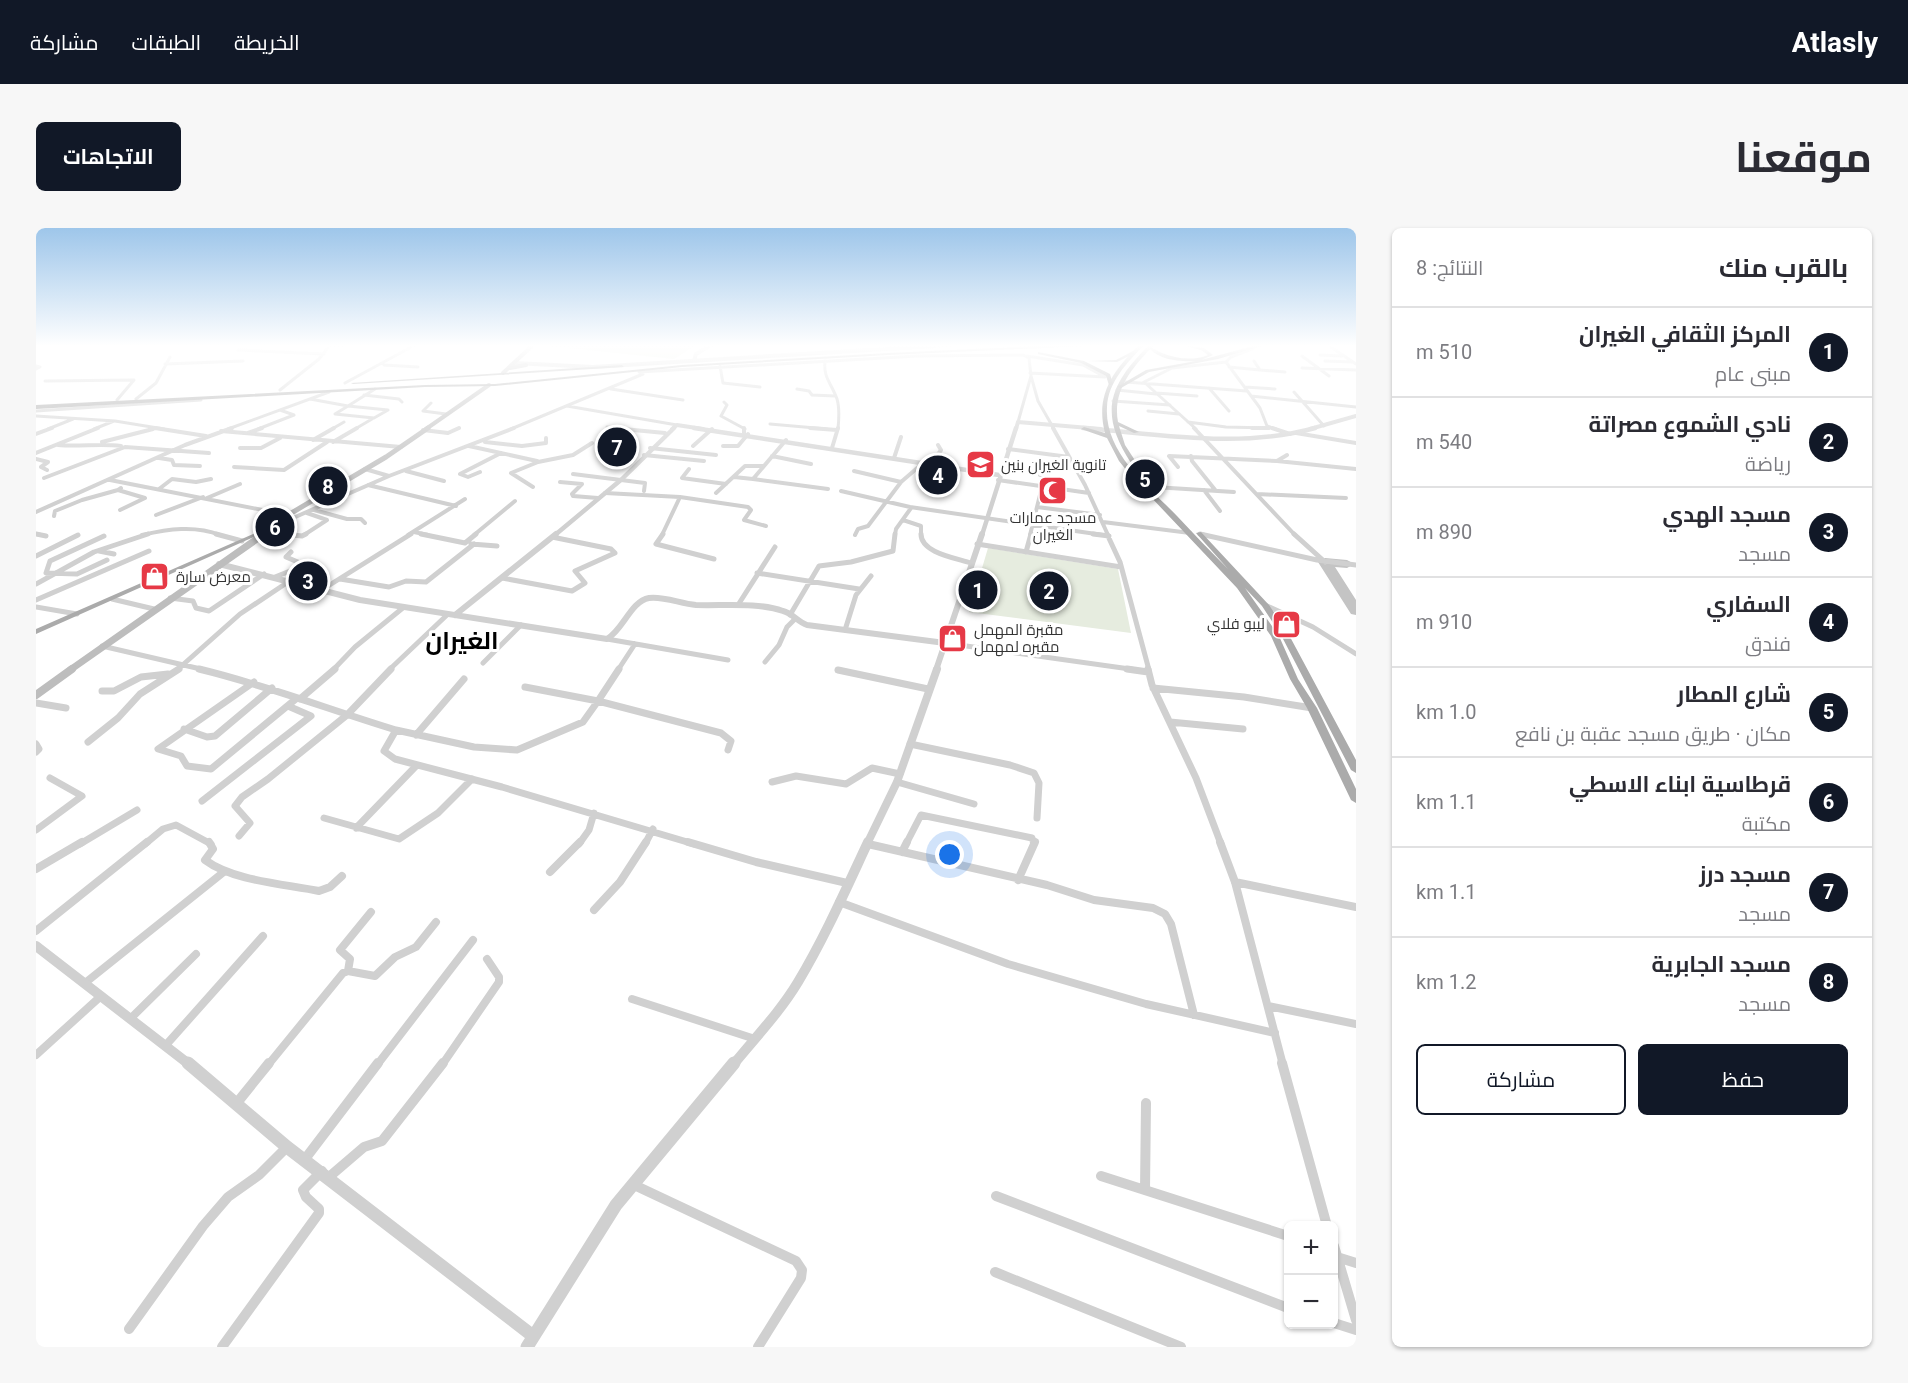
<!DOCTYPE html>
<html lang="ar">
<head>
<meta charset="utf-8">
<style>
  :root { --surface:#fff; --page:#f7f7f7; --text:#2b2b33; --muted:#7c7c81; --line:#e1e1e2; --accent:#111827 }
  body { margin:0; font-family:Roboto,Cairo,sans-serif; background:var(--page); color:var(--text); direction:rtl }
  .controls { position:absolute; right:18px; bottom:18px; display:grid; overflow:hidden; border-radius:9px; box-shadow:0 2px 4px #0004 }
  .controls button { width:54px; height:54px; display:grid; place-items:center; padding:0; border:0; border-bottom:2px solid var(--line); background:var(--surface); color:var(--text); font:30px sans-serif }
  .you { position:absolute; left:914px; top:627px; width:21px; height:21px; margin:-15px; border:4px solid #fff; border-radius:50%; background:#1a73e8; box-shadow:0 0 0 9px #1a73e833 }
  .badge { display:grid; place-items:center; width:39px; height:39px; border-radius:50%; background:var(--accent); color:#fff; font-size:20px; font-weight:700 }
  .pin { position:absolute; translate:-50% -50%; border:3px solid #fff; box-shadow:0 2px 6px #0006 }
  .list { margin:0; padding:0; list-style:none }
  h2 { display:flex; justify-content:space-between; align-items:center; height:78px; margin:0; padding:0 24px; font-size:26px }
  h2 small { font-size:20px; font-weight:400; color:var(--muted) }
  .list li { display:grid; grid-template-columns:39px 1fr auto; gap:18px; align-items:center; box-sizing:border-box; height:90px; padding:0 24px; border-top:2px solid var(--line) }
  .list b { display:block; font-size:22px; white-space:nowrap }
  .list p { margin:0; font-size:20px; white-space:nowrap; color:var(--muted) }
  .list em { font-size:20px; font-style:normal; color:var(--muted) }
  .actions { display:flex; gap:12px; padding:18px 24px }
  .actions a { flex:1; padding:14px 0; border:2px solid var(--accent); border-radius:9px; text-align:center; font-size:21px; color:var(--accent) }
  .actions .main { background:var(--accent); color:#fff }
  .map { position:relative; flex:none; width:1320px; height:1119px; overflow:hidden; direction:ltr; border-radius:9px }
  header { display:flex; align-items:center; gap:36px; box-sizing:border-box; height:84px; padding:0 30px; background:var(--accent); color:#fff }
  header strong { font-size:28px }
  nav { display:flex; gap:33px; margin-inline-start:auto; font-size:21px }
  .intro { display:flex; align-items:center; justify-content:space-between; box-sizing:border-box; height:144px; padding:0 36px }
  h1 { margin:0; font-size:42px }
  .button { padding:15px 27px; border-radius:9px; background:var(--accent); color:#fff; font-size:21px; font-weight:700 }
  main { display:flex; gap:36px; padding:0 36px }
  aside { flex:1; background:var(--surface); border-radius:9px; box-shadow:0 2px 4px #0004 }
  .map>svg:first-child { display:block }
</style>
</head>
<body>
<header>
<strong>Atlasly</strong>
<nav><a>الخريطة</a><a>الطبقات</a><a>مشاركة</a></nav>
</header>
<div class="intro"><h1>موقعنا</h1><a class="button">الاتجاهات</a></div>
<main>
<aside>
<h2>بالقرب منك<small>النتائج: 8</small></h2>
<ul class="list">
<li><span class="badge">1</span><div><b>المركز الثقافي الغيران</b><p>مبنى عام</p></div><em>510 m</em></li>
<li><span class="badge">2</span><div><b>نادي الشموع مصراتة</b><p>رياضة</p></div><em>540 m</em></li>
<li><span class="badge">3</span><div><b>مسجد الهدي</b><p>مسجد</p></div><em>890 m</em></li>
<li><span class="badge">4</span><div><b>السفاري</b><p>فندق</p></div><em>910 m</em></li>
<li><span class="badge">5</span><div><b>شارع المطار</b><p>مكان · طريق مسجد عقبة بن نافع</p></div><em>1.0 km</em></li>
<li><span class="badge">6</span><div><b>قرطاسية ابناء الاسطي</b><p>مكتبة</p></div><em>1.1 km</em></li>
<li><span class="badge">7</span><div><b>مسجد درز</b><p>مسجد</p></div><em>1.1 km</em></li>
<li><span class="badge">8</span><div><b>مسجد الجابرية</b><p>مسجد</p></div><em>1.2 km</em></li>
</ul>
<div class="actions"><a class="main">حفظ</a><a>مشاركة</a></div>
</aside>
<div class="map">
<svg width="1320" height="1119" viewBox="0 0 1320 1119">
  <rect width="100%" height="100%" fill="#fff"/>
  <path fill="#e6ecdf" d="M503,117H660L638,131Z
    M952,320L1082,341L1095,405L933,384Z"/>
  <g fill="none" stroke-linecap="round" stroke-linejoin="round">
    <path fill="#c4c4c4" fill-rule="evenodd" d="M1289,330L1311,332L1318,336L1311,340L1299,339L1320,372V387L1315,386L1282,334Z"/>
    <path stroke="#d0d0d0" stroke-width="3" d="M1292,117L1320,136
      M294,118L306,117
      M1216,121L1195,129L1190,134L1224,180L1231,198L1240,201
      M202,122L288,126
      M1284,127L1306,128
      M991,128L1047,137L1069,149L994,145
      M1266,128L1293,148
      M789,133C787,150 796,156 801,171C804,181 803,191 802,201
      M1289,133L1317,134
      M129,136L207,133
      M348,137L382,139
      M0,138L4,139L0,141
      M684,138L687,155L724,159
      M1193,139L1224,142L1218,133
      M1266,140L1320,142
      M1224,142L1249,144
      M603,144L881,128L987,127L993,130L995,148L982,194
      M995,148L1002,173L1018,201
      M9,153L98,152L81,172
      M1090,154L1211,163
      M309,155L379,117
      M1209,159L1239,161
      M1173,160L1193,183
      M575,161L647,172
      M761,161L773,163L776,167L799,168
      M244,162L283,131L294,117
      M1081,162L1120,166
      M1258,164L1288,198
      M1120,165L1161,168
      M328,167L363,171L366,174
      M1215,168L1320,179
      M100,171L120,155L134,129
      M274,171L312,178
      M1077,173L1134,177
      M688,174L691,177L685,188L709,201
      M395,175L387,183L410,186
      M312,178L352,182L338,190L299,186Z
      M312,178L339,161
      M531,178L641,197
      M0,183L165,172
      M1112,183L1143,186
      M0,188L79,193L128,201
      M1152,194L1190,199L1233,200
      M734,196L791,201
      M571,199L591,201
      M12,201L37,191
      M58,201L78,193
      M192,201L293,164
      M222,201L258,187L244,182
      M296,201L308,194
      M319,201L336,191
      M421,201L423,200
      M475,201L607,146
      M1160,201L1108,154L1136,140L1190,134"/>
    <path stroke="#d0d0d0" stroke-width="4" d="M119,200L170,208
      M577,200L629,205
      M708,200V205
      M774,200L801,202
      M1017,200L1049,257L1072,307
      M1158,200L1259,307
      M1216,200H1233
      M1236,200L1254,206
      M387,202L412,205L423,200
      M185,203L365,219
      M212,205L226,200
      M1260,205L1320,215
      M0,206L16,200
      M277,212L298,200
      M66,214L117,201
      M297,214L321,200
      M449,214L486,218L510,215V210
      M22,217C44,219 64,215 85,218
      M433,218L501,233
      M657,218L676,201
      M687,218H702L712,206
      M204,220H225L244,210
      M614,220L680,227
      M796,220L802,200
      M972,221L1033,229
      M0,225L62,200
      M608,227L668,233
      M736,228L775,236
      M1155,228L1156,233L1180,263
      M123,230L136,232L138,237L164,238
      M858,230L865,209
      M0,231L12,234L5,239L11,242
      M1241,233L1251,227
      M895,236L905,222L902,217
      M198,239L248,242L291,214
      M1142,239L1133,228L1241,233L1320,241
      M329,241L353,248
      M653,241L646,250L690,256
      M370,243L408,253
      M818,243L865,254
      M444,244L432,249L424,246L465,225
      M537,246L609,255L608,263
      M1004,247L1009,237L1039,240
      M698,249L717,251L750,212
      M8,250L89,219L173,225
      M717,251L792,261
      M74,252L252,287
      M962,252L1053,265
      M524,254L546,256L536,266L537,268L562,270
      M332,257L420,278
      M497,259L475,245L502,234L537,227L556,215
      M1118,259L1198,264
      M123,261L136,251L160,254L175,251
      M1168,262L1184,283
      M805,263L874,279L1067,307
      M569,265L644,269L626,307
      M680,265L709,238H727
      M1221,266L1310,270
      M644,269L712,279L715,282L708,292L730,298
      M171,270L204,256
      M1001,279L1064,287
      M84,282L109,270L82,262L85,260
      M278,282L311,291H325L329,295
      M0,284L149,217L196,200
      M120,287L167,269
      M18,288L19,283L46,272L82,262
      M867,292L885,298V307
      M1067,294L1154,305
      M241,297L353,248L478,200
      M378,304L392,307
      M243,305L259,307
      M0,306L5,307
      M1164,306L1169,307
      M106,307C132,301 159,297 184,307
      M268,307L291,292L271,285
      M372,307L429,271
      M438,307L479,273
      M819,307L822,301L832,298L865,254L887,235
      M859,307L860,301L875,280
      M994,307L1006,259"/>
    <path stroke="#d0d0d0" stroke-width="5" d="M0,306L10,308
      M180,306L206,313
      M247,306L266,308L270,306
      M385,306L429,315L440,306
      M627,306L620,316L678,331
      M885,306C885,325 920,330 935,335
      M1057,306L1073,308
      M1071,306L1084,334L1113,442
      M1164,306L1281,332L1320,337
      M1258,306L1289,334
      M68,308L14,333L10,345L41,346L71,332
      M435,316L461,318
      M941,316L1085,339
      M63,323L78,326
      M990,324L995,306
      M0,328L42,307
      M721,345L823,361
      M239,349L254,343L264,335L250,329L255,324
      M466,350L536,363L549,355L539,343L579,325L575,321L516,309
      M304,351L353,359L370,353L390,354L438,316
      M0,356L58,324L112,306
      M284,363L375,306
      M134,370L157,373L160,380L173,383L228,346
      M76,371L118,381
      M0,372L113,323
      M702,377L739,319
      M1229,377L1277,399L1320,426
      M0,379L41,386
      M754,387L783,338L815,334L857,323L859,306
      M809,402L820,367L835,348
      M571,411L692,432
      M909,415L1101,442
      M66,418L169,442
      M729,434L743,417L751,399L759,391
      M447,435L485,397
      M141,442L204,386L252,354
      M297,442L319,419L368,379
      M353,442L412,386
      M582,442L599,416"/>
    <path stroke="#d0d0d0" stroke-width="7" d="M163,441C230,457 294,482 360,502L348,523L359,531L466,559L658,616
      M583,441L562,473L685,505L695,513L692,522
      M1091,441L1112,444
      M1112,441L1116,457L1160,550L1185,616
      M802,442L892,461
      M218,454L122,521L145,528L151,538L175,541L261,470
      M1117,460L1208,469L1276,480
      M66,463H78L105,449L132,446
      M264,471L299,441
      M0,475L30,480
      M1134,494L1207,501
      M148,501L171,509L179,508L236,460
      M360,502L438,519L481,522L547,494L562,473L489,459
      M380,507L428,451
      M52,514L82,490L104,466L143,441
      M0,516L3,521L0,524
      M874,516L974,537L998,545L1003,555L1001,590
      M736,554L760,548L810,556L836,540L864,546
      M861,554L938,576
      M166,573L275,488L252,478
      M288,590L363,611L402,585L436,551
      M320,600L380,538
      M0,602L46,568L14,550
      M203,608L214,595L199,578L206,569L232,551L311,487L355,441
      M44,616L101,582
      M109,616L127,601L140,597L175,616
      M543,616L553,602L558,585
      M609,616L617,601
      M870,616L885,587L996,610L998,616"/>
    <path stroke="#d0d0d0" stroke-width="8" d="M173,614L177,621L169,632C197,653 249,656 283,663L294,659L306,648
      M652,614L720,634L811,655
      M1184,614L1199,654L1247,837
      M832,616L1011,657L1058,672L1117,680L1129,686L1135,696L1158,787
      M866,624L871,614
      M0,641L46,614
      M514,644L544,614
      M982,652L999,614
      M1199,654L1320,679
      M803,674L972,736L1110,776L1239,805
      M558,682L584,654L610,614
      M0,703L111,614
      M312,743L314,731L304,722L335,684
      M49,755L189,643
      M596,771L719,811
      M1232,778L1320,796
      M95,790L160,726
      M130,817L227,708
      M0,827L65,768
      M232,837L307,745L312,743L339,748L359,729L380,719L400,694
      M341,837L437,712
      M406,837L463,754V749L451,731"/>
    <path stroke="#d0d0d0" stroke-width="10" d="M1246,835L1291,998
      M200,876L233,835
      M269,931L342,835
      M1065,948L1252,1008
      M293,949L328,919L346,913L407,835
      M596,956L760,1033L766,1042L765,1050L722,1119
      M1109,962L1110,875
      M960,968L1252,1080
      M1298,1018L1320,1092
      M1301,1029L1320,1035
      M959,1044L1145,1119
      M1298,1095L1320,1102
      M93,1101L167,998L192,969L223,947L251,919
      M186,1119L283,985V981L270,969L267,962L286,943"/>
    <path stroke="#d0d0d0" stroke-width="4" d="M658,133L660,126L675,117
      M478,135L557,139L915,117
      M636,201L641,197L667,201
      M980,201L982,194L1065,201
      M1274,201L1320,188"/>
    <path stroke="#d0d0d0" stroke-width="4.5" d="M658,200L963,247
      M1047,200C1123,206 1204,221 1279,200
      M519,307L586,251L638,200
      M946,307L980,200"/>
    <path stroke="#d0d0d0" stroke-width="6" d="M183,336L324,372L571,411C587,402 595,373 613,370C628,368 645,376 660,377C687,378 721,374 747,383C756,385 762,394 771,397L909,415
      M419,387L520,306
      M900,442L946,306"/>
    <path stroke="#d0d0d0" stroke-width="8" d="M831,616L861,554L901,441"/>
    <path stroke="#d0d0d0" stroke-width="10" d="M0,718L154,837
      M697,837C719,810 744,784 762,754C789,709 810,661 832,614"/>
    <path stroke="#d0d0d0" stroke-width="13" d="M152,835L251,919L497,1108
      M491,1119L580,977L698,835"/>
    <path stroke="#bdbdbd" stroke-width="4" d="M474,140L490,137
      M467,145L497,117
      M390,201L453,157"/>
    <path stroke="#bdbdbd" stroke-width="5" d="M226,307L252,287L350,229L392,200"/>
    <path stroke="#bdbdbd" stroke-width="7" d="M34,442L228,306"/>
    <path stroke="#bdbdbd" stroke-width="8" d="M0,467L36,441"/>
    <path fill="#ababab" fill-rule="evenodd" d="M1103,117H1108C1091,135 1072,154 1071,179C1068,225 1113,259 1141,288C1158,306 1175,324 1192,341L1160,305L1165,304L1233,377L1253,407L1320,532V545L1315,542L1245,407L1226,378L1209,360L1243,408L1262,451L1281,480L1320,561V575L1315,572L1271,480L1254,451L1235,408L1201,360L1095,248L1083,233L1071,210L1045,201L1048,199L1069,205C1059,167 1077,143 1103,117Z
      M1113,117H1118C1097,139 1076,162 1082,194L1103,204L1098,205L1083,198L1089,217L1100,234L1097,236L1095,235C1063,185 1072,158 1113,117Z
      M231,300L236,301L0,406V401Z"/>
    <path fill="#a2a2a2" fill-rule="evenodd" d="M1026,117H1071L852,127L646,139L459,158L389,159L0,181V177L389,157L459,156L646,137L852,125Z
      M1145,117L1168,120L1177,127L1165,132L1221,117H1229L1182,131L1113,144L1085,160L1081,159L1110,142L1160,133C1144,134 1121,132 1112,118C1117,120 1121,123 1126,125C1140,131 1158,133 1172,127L1165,122Z
      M1097,123L1101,124L1081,134L1052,133L1080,132Z
      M1002,124L1048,133L1074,146L1077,156L1073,157L1070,148L1045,135L1002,126Z
      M586,137L588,139L317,156L315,155Z"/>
  </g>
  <linearGradient id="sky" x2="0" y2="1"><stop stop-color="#9ec6ea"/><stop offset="0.43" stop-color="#fff"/><stop offset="1" stop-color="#fff" stop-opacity="0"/></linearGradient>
  <rect width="1320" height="274" fill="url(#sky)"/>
  <defs>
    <symbol id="school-square" viewBox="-11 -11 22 22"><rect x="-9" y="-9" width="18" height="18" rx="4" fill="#e63946" stroke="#fff"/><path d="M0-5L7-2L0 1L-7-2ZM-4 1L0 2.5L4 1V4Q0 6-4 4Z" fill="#fff"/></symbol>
    <symbol id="mosque-square" viewBox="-11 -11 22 22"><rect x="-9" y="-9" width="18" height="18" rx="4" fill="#e63946" stroke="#fff"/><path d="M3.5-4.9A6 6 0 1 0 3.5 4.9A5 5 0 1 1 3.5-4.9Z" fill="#fff"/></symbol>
    <symbol id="shop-square" viewBox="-11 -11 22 22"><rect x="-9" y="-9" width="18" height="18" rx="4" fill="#e63946" stroke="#fff"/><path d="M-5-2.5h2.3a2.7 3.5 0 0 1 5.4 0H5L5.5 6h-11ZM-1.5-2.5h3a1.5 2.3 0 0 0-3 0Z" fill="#fff"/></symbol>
  </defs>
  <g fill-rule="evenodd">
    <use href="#school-square" x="928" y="220" width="33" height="33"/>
    <use href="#mosque-square" x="1000" y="246" width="33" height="33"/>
    <use href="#shop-square" x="102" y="332" width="33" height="33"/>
    <use href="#shop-square" x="1234" y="380" width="33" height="33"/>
    <use href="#shop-square" x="900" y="394" width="33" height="33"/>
  </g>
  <g text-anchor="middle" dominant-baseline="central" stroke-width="6" stroke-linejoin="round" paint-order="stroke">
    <g font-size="15" fill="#333" stroke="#fff" text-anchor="start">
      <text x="965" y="237">تانوية الغيران بنين</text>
      <text x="1017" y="290" text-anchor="middle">مسجد عمارات<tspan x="1017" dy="17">الغيران</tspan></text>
      <text x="140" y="349">معرض سارة</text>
      <text x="1229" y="396" text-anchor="end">ليبو فلاي</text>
      <text x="938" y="402">مقبرة المهمل<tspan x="938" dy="17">مقبره لمهمل</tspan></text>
    </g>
    <g font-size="24" font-weight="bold" fill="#000" stroke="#fff">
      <text x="426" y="413">الغيران</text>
    </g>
  </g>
</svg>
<div class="controls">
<button>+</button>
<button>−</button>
</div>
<div class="you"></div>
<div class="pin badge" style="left:942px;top:362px">1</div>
<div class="pin badge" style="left:1013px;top:363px">2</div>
<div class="pin badge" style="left:272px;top:353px">3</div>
<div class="pin badge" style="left:902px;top:247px">4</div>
<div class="pin badge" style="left:1109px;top:251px">5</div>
<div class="pin badge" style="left:239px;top:299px">6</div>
<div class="pin badge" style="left:581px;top:219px">7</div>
<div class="pin badge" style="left:292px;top:258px">8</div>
</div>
</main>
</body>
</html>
